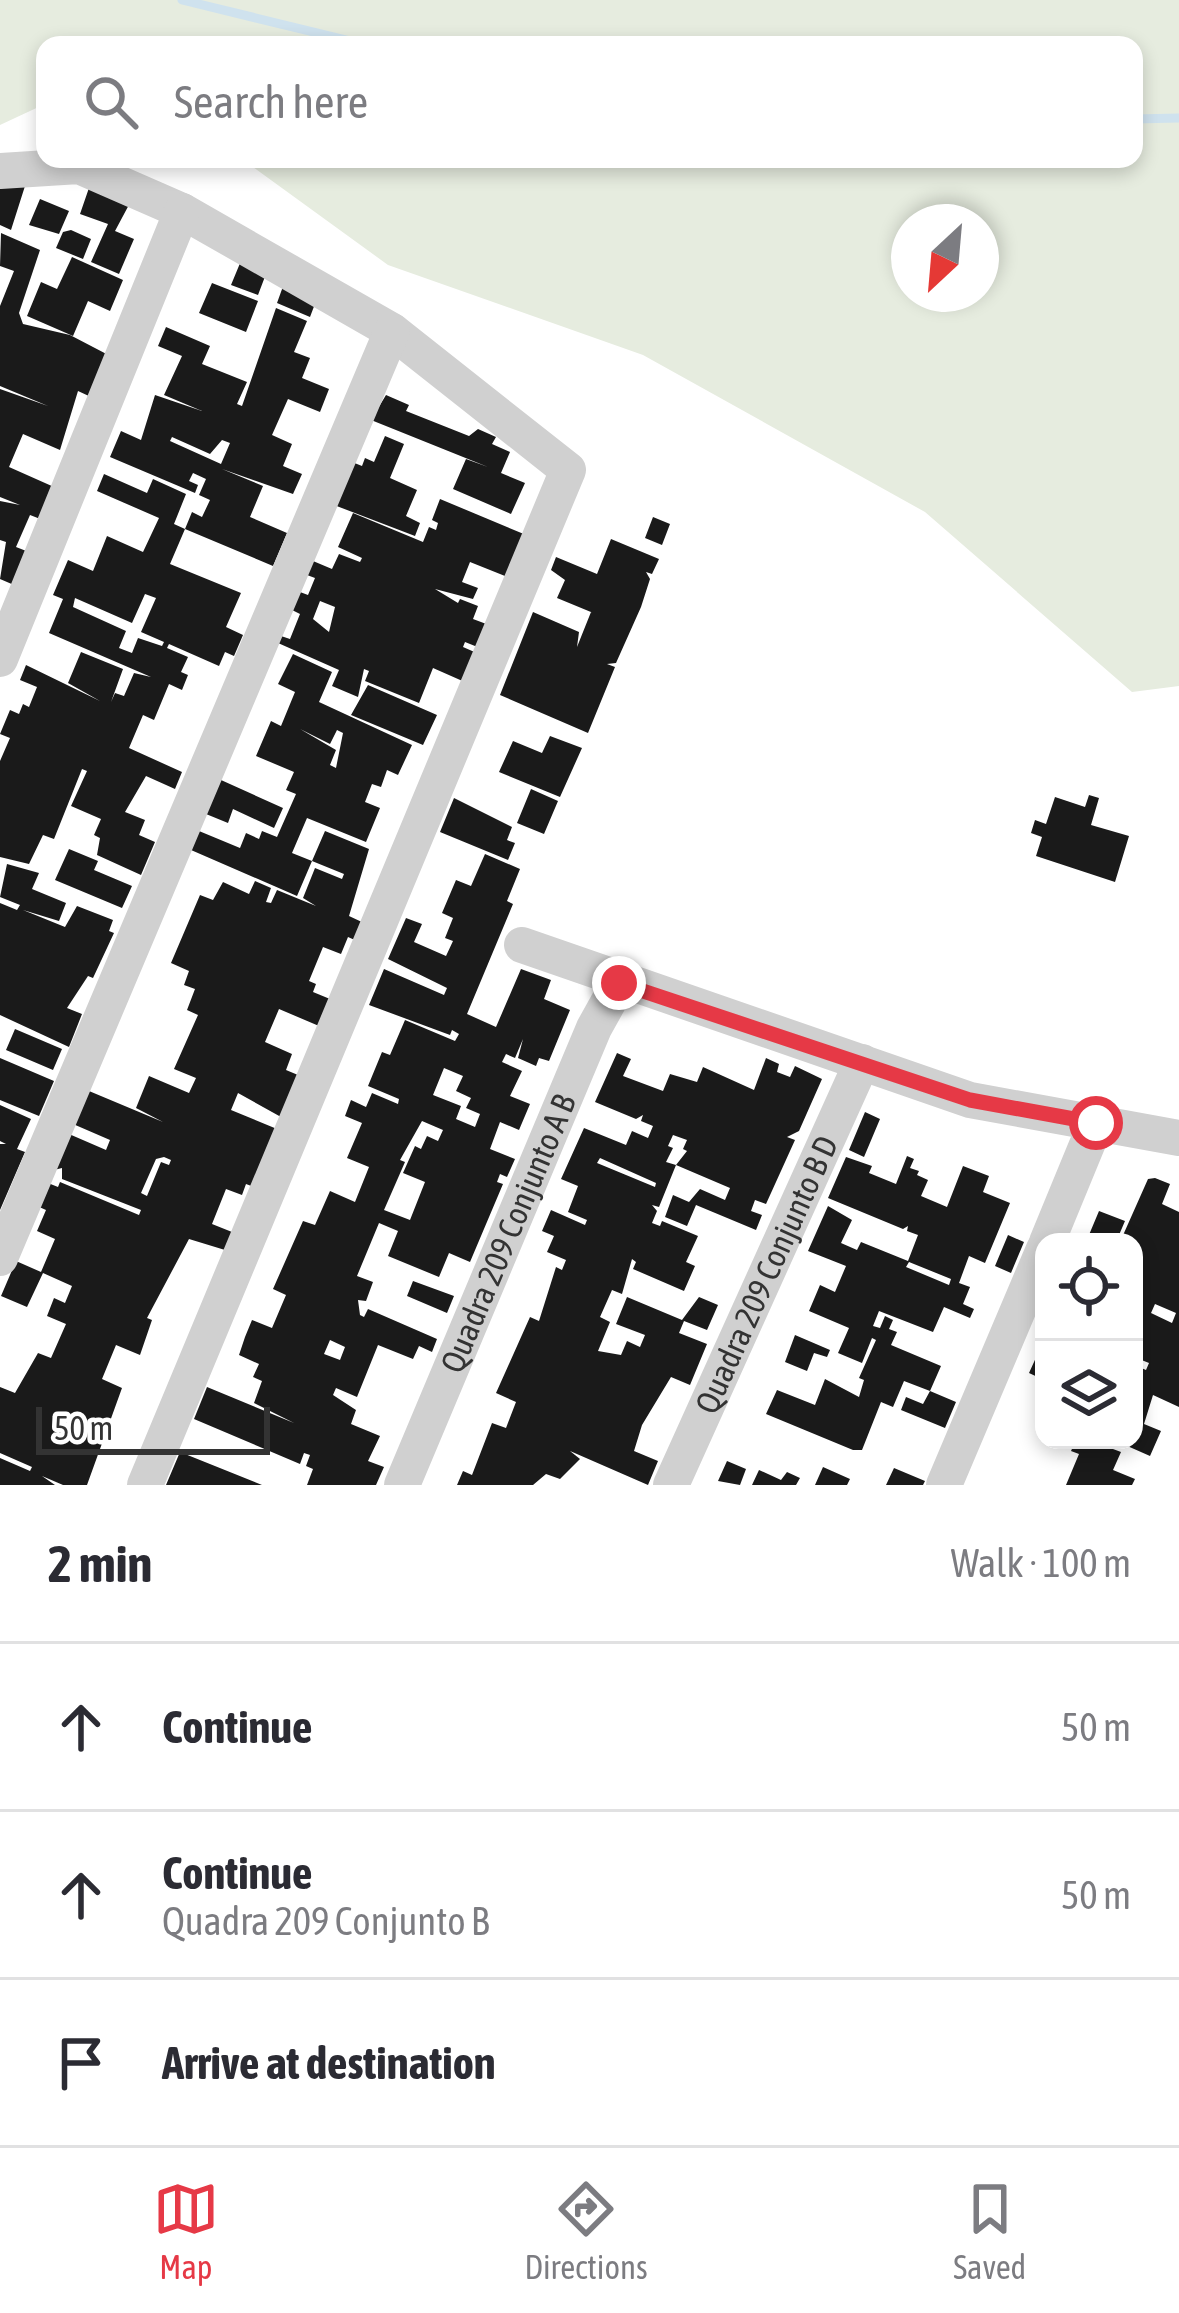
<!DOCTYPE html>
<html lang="en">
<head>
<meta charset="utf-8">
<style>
  :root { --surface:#fff; --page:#f7f7f7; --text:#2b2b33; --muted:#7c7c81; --line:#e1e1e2; --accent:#e63946 }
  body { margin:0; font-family:"Asap Condensed",sans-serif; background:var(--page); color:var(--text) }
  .controls { position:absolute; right:36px; bottom:36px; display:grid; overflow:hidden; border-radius:24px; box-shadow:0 6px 18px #0003 }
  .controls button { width:108px; height:108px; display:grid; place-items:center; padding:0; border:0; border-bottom:3px solid var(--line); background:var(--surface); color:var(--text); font:60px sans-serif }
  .compass { position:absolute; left:891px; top:204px; width:108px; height:108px; border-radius:50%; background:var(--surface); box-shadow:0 6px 18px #0003; rotate:206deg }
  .scale { position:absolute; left:36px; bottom:30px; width:234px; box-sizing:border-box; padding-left:12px; border:6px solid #333; border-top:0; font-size:33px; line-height:42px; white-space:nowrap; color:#333; -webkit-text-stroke:9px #fff; paint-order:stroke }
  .stop { position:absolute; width:36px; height:36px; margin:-27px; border:9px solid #e63946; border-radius:50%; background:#fff }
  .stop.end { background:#e63946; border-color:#fff; box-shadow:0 3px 12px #0008 }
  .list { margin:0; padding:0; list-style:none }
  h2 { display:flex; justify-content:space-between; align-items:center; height:156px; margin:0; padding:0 48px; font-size:51px }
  h2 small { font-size:39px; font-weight:400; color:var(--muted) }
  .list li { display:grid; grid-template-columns:78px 1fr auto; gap:36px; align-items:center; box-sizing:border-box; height:168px; padding:0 48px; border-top:3px solid var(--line) }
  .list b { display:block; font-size:45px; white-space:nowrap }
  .list p { margin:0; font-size:39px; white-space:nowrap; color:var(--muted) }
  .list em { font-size:39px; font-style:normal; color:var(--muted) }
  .icon { flex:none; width:66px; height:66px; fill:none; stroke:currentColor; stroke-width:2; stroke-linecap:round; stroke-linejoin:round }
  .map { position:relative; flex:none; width:1179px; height:1485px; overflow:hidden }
  .search { position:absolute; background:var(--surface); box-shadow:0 6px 18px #0003; left:36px; right:36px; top:36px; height:132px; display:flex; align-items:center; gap:30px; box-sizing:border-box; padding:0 42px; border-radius:24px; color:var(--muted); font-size:45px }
  .sheet { height:660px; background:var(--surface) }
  nav { display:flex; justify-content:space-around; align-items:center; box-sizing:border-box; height:168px; border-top:3px solid var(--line); background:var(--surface); font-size:33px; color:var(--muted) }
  nav a { display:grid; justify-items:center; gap:6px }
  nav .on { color:var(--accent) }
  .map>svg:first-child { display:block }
</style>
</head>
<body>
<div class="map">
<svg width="1179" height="1485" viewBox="0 0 1179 1485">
  <rect width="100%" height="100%" fill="#fff"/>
  <path fill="#e6ecdf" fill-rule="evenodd" d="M0,0H1179V686L1132,692L925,512L643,355L388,265L242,159H1134V45H45V104L0,125ZM909,222H981V294H909Z"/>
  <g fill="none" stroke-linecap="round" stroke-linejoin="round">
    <path stroke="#cfe2ee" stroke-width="9" d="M182,0L367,45
      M1134,119L1179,118"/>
  </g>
  <path fill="#1a1a1a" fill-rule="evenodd" d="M90,185L131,201L115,231L134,239L119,274L91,262L108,224L80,214Z
    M0,186H25L11,230L0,225Z
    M40,199L69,211L59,234L29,225Z
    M71,230L91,239L83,259L56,248L63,232Z
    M1,233L40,250L19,313L23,324L70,335L116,359L91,397L78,391L60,450L23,434L9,467L63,491L48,522L30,515L16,547L34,554L21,588L0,579L6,542L0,540V501L20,505L0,497V389L48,406L0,386V306L14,271L0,266Z
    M243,256L269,266L258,295L231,285Z
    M72,257L123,280L110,311L88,301L73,336L27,316L41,282L57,289Z
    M290,267L324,280L310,317L277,303Z
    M212,283L258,301L246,332L199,313Z
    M276,308L307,321L294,352L310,358L302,378L329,389L320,412L288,399L272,435L292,444L283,466L302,474L293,494L222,469L263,486L250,517L287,533L273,566L185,529L192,512L202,517L210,500L199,495L206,479L193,473L189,481L198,485L195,493L110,457L121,431L141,440L155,395L202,411L164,395L182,356L158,346L166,327L210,346L202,364L247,382L237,404L242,406ZM172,437L210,454L222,440L230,443L221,464L170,441Z
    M386,395L409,405L406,411L469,436L478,429L496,437L492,444L510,452L501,473L525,483L511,514L453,489L466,459L488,467L371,420Z
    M385,436L404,444L390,478L417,490L406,516L420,523L415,536L334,505L352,462L362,466L365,458L374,462Z
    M104,474L147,493L153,479L186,494L174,524L185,529L170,564L241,593L226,627L243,635L234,656L225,652L219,666L169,644L167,648L188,657L181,672L188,675L182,690L169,684L154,720L143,715L129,748L182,772L175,789L146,776L125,812L145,820L139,835L155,842L141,875L97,855L100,838L94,835L101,819L71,806L87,771L82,769L54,839L43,835L29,864L0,857V761L10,738L0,734L10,710L19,714L23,704L29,707L37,687L20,680L26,665L100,701L68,683L81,652L123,669L111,702L115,693L124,696L134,673L151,677L49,633L63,599L53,595L68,560L93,571L107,536L143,552L159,518L97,491ZM145,594L156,598L141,632L164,642L162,646L138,638L132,653L119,648L126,631L73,607L75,598L132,623Z
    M440,499L531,537L510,578L470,562L462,582L478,588L473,599L435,589L458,603L460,599L478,606L473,619L489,625L480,648L465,642L463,647L479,654L467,683L433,668L419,703L365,681L369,671L364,669L358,697L332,686L339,670L278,643L281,636L290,639L300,614L292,610L300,592L308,595L315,578L307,575L313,561L332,569L339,554L360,562L362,558L338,547L353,513L423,542L429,527L436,530L438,523L432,520ZM320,601L335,607L329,632L313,619Z
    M653,517L670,524L662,545L645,538Z
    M611,539L659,559L652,574L646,572L650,579L641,607L616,663L607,664L615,667L588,733L500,695L533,612L579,632L577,647L591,612L620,624L557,598L565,580L551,570L556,557L597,574Z
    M293,654L332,672L319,702L412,745L398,775L387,770L381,787L372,784L365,802L380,808L366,842L307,818L292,853L312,861L325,831L369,849L349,916L364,923L357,941L348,937L341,954L323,947L309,981L316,984L313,992L330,999L319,1026L279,1009L265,1042L292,1054L286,1070L298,1075L281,1117L238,1093L231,1110L277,1129L254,1187L246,1184L242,1195L226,1189L212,1224L232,1232L225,1250L189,1239L147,1318L152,1320L140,1355L116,1345L102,1379L122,1388L87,1485H63L42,1476L55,1485H0V1458L30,1471L32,1467L0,1453V1387L15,1393L38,1353L51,1358L66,1324L47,1316L54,1298L65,1303L72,1286L43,1273L27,1307L1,1296L16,1261L41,1272L55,1239L37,1231L46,1210L37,1206L48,1183L58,1187L60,1182L139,1215L141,1210L62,1179V1168L54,1170L69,1134L106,1150L110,1140L73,1124L89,1091L163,1122L136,1108L149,1076L189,1093L196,1078L174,1069L198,1015L187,1010L195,989L184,985L189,971L171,963L200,895L213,900L223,882L249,894L255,881L271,888L266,902L271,903L277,890L316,906L303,898L315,868L342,879L344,874L312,861L297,896L191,850L199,831L240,848L246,833L259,839L262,831L277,837L296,794L286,790L294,772L256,756L271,721L281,726L295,692L278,684ZM300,729L330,744L337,730L343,733L336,768L330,765L336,750ZM164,1157L171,1160L169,1165L161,1162L147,1196L141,1193L156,1159Z
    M368,685L437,715L423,745L351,715Z
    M550,736L582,748L560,797L499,772L513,741L542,753Z
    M221,780L283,808L274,828L233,809L228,823L206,814Z
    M531,789L558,801L544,834L517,823Z
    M1089,795L1099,798L1091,825L1129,836L1115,882L1036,856L1042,837L1031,833L1035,820L1046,824L1055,797L1085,807Z
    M454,798L512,827L507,840L515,843L508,860L440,832Z
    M69,849L98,861L94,870L132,886L122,908L55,880Z
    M485,854L520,869L507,901L513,904L467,1014L496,1027L521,969L551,980L544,999L570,1010L549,1061L539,1058L536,1066L518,1058L523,1039L515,1058L506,1054L502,1062L522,1071L510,1096L530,1104L519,1130L500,1122L490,1149L515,1159L507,1177L500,1174L497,1182L503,1184L470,1262L449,1253L439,1277L388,1256L398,1231L379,1223L357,1276L373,1282L366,1301L358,1300L360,1315L364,1317L368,1309L437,1339L432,1352L419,1346L413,1359L378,1345L357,1397L336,1388L333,1395L356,1410L351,1424L380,1436L368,1461L384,1467L376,1485H307L313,1469L306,1466L310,1455L304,1453L300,1464L194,1419L207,1387L294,1423L254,1403L262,1381L253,1377L259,1364L239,1355L245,1337L252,1320L272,1328L286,1295L273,1289L303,1221L315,1225L330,1191L355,1202L369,1167L347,1158L362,1123L345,1116L351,1100L366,1107L372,1093L398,1104L399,1099L368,1086L382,1052L390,1055L405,1020L455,1041L459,1034L452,1030L450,1035L369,1005L384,969L444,995L447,988L388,959L406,918L422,924L414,942L446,956L453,941L445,938L453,918L442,913L456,880L471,886ZM444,1068L463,1076L456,1091L471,1098L466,1108L480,1114L475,1127L456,1119L461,1106L433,1095ZM422,1121L443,1130L438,1141L427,1136L421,1149L415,1146L403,1173L425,1182L410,1220L384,1210L405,1162L400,1160ZM330,1340L345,1347L340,1360L324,1354Z
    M7,864L39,873L32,889L66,903L59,921L23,910L65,927L77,906L113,920L109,931L114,933L93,978L88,976L67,1008L82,1014L69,1047L0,1015V903L17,910L20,905L0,897Z
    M15,1029L62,1049L53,1070L6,1050Z
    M617,1053L631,1059L623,1076L663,1091L670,1074L697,1082L703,1067L754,1090L766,1058L779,1064L777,1072L790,1077L795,1066L822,1079L799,1131L787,1137L795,1140L766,1204L755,1200L751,1211L762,1215L756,1230L696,1205L687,1226L665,1217L673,1195L689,1202L700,1189L725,1200L730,1188L676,1165L687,1151L683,1149L687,1140L673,1135L668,1146L673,1148L666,1162L676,1165L659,1207L652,1205L657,1211L652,1223L660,1226L662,1221L698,1236L686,1262L695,1266L684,1291L633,1269L636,1262L632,1259L622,1294L612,1290L600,1317L610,1322L598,1351L621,1355L627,1341L640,1347L645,1335L616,1324L627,1297L682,1320L699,1297L718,1305L707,1330L684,1321L679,1333L707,1344L690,1385L671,1377L642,1425L634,1451L658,1461L648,1485L570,1451L580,1459L560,1479L546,1474L533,1485H457L463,1471L472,1475L492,1423L506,1428L516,1402L496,1393L530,1317L539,1321L556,1267L562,1270L566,1260L547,1252L554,1236L542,1231L551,1210L585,1225L587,1220L568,1212L578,1186L561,1179L584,1128L626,1145L632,1131L648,1138L653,1126L641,1121L643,1115L636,1119L595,1102ZM600,1158L656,1183L655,1187L597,1163Z
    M0,1058L54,1081L39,1116L0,1100Z
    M0,1105L31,1119L17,1149L25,1152L0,1210V1144H6L0,1141Z
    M865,1112L880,1119L864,1157L849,1150Z
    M907,1156L914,1159L910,1168L919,1171L917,1175L928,1180L921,1196L947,1207L963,1166L989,1176L983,1192L1010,1203L985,1263L969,1256L959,1283L970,1287L963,1304L974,1309L970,1318L944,1307L933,1332L879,1311L873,1326L880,1328L885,1316L893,1320L889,1329L897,1332L891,1345L941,1366L930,1391L956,1402L945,1428L901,1410L906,1397L923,1404L930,1391L904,1381L893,1407L881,1402L862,1450H853L766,1414L777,1390L815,1405L825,1379L859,1397L864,1380L859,1378L876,1340L872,1338L862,1363L838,1353L849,1328L809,1311L820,1285L835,1292L846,1266L808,1251L828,1206L852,1220L841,1243L857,1250L861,1242L908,1261L918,1235L907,1231L908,1226L903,1229L828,1198L846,1157L872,1166L869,1173L896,1184ZM909,1262L951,1279L949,1285L906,1267Z
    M1155,1178L1170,1184L1162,1204L1179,1212V1407L1153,1395L1144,1424L1161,1431L1150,1456L1116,1441L1113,1449L1121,1452L1113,1470L1135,1479L1132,1485H1066L1079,1454L1071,1451L1076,1440H1134V1379L1139,1367L1146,1370L1149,1363L1134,1357V1242H1120L1148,1179ZM1155,1304L1176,1313L1172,1323L1151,1313Z
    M1099,1211L1125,1221L1116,1242H1086Z
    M1008,1235L1024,1242L1011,1273L995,1266Z
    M413,1281L454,1296L447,1313L407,1296Z
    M795,1335L830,1350L827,1357L814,1353L807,1371L785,1362Z
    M1044,1340V1380L1029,1373Z
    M180,1452L262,1485H166Z
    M727,1461L746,1469L740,1485L718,1481Z
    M823,1467L850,1479L847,1485H815Z
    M894,1468L925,1481L923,1485H886Z
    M759,1470L781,1480L787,1472L800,1478L796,1485H752Z"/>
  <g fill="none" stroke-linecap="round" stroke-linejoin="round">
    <g stroke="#d0d0d0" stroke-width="36">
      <path d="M0,171L79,166L182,211L392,331L568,470L145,1485"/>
      <path d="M0,659L182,211"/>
      <path d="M522,945L970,1100L1179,1138"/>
      <path d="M1047,1242L1096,1123"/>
      <path d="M0,1258L392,331"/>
      <path id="s1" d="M402,1485L594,1028L619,983"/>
      <path id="s2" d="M671,1485L862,1062"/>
      <path d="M944,1485L1044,1249"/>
    </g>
  </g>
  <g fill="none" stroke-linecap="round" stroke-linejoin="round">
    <path stroke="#e63946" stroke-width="15" d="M619,983L970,1100L1096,1123"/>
  </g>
  <g text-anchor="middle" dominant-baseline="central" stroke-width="12" stroke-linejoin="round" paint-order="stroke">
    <g font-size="33" fill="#333" stroke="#fff">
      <text stroke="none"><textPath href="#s1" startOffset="273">Quadra 209 Conjunto A B</textPath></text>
      <text stroke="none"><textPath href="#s2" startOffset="231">Quadra 209 Conjunto B D</textPath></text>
    </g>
  </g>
</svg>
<div class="controls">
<button><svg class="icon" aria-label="locate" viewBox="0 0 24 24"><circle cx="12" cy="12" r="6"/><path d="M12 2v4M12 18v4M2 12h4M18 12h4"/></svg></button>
<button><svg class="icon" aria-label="layers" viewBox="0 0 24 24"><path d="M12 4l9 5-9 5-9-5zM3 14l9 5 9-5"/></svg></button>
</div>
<svg class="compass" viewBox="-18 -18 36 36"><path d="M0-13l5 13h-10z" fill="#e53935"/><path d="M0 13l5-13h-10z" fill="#7c7c81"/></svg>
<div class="scale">50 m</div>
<div class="stop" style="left:1096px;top:1123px"></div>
<div class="stop end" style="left:619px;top:983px"></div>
<div class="search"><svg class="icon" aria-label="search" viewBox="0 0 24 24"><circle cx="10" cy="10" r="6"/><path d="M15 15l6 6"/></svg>Search here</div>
</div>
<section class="sheet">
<h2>2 min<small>Walk · 100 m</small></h2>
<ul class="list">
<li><svg class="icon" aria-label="ahead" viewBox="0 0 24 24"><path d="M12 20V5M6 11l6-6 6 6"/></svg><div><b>Continue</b></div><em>50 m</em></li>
<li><svg class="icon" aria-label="ahead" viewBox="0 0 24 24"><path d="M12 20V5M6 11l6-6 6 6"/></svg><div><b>Continue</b><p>Quadra 209 Conjunto B</p></div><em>50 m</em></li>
<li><svg class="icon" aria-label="arrive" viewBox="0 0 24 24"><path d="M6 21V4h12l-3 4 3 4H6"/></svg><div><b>Arrive at destination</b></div></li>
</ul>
</section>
<nav>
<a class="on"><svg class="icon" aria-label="map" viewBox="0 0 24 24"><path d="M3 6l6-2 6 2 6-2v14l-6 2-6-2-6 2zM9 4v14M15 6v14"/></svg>Map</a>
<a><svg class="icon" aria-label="directions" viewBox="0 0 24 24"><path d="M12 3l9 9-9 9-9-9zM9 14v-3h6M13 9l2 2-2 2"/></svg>Directions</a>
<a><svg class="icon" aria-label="saved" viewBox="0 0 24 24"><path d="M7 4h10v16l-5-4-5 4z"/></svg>Saved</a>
</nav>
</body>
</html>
